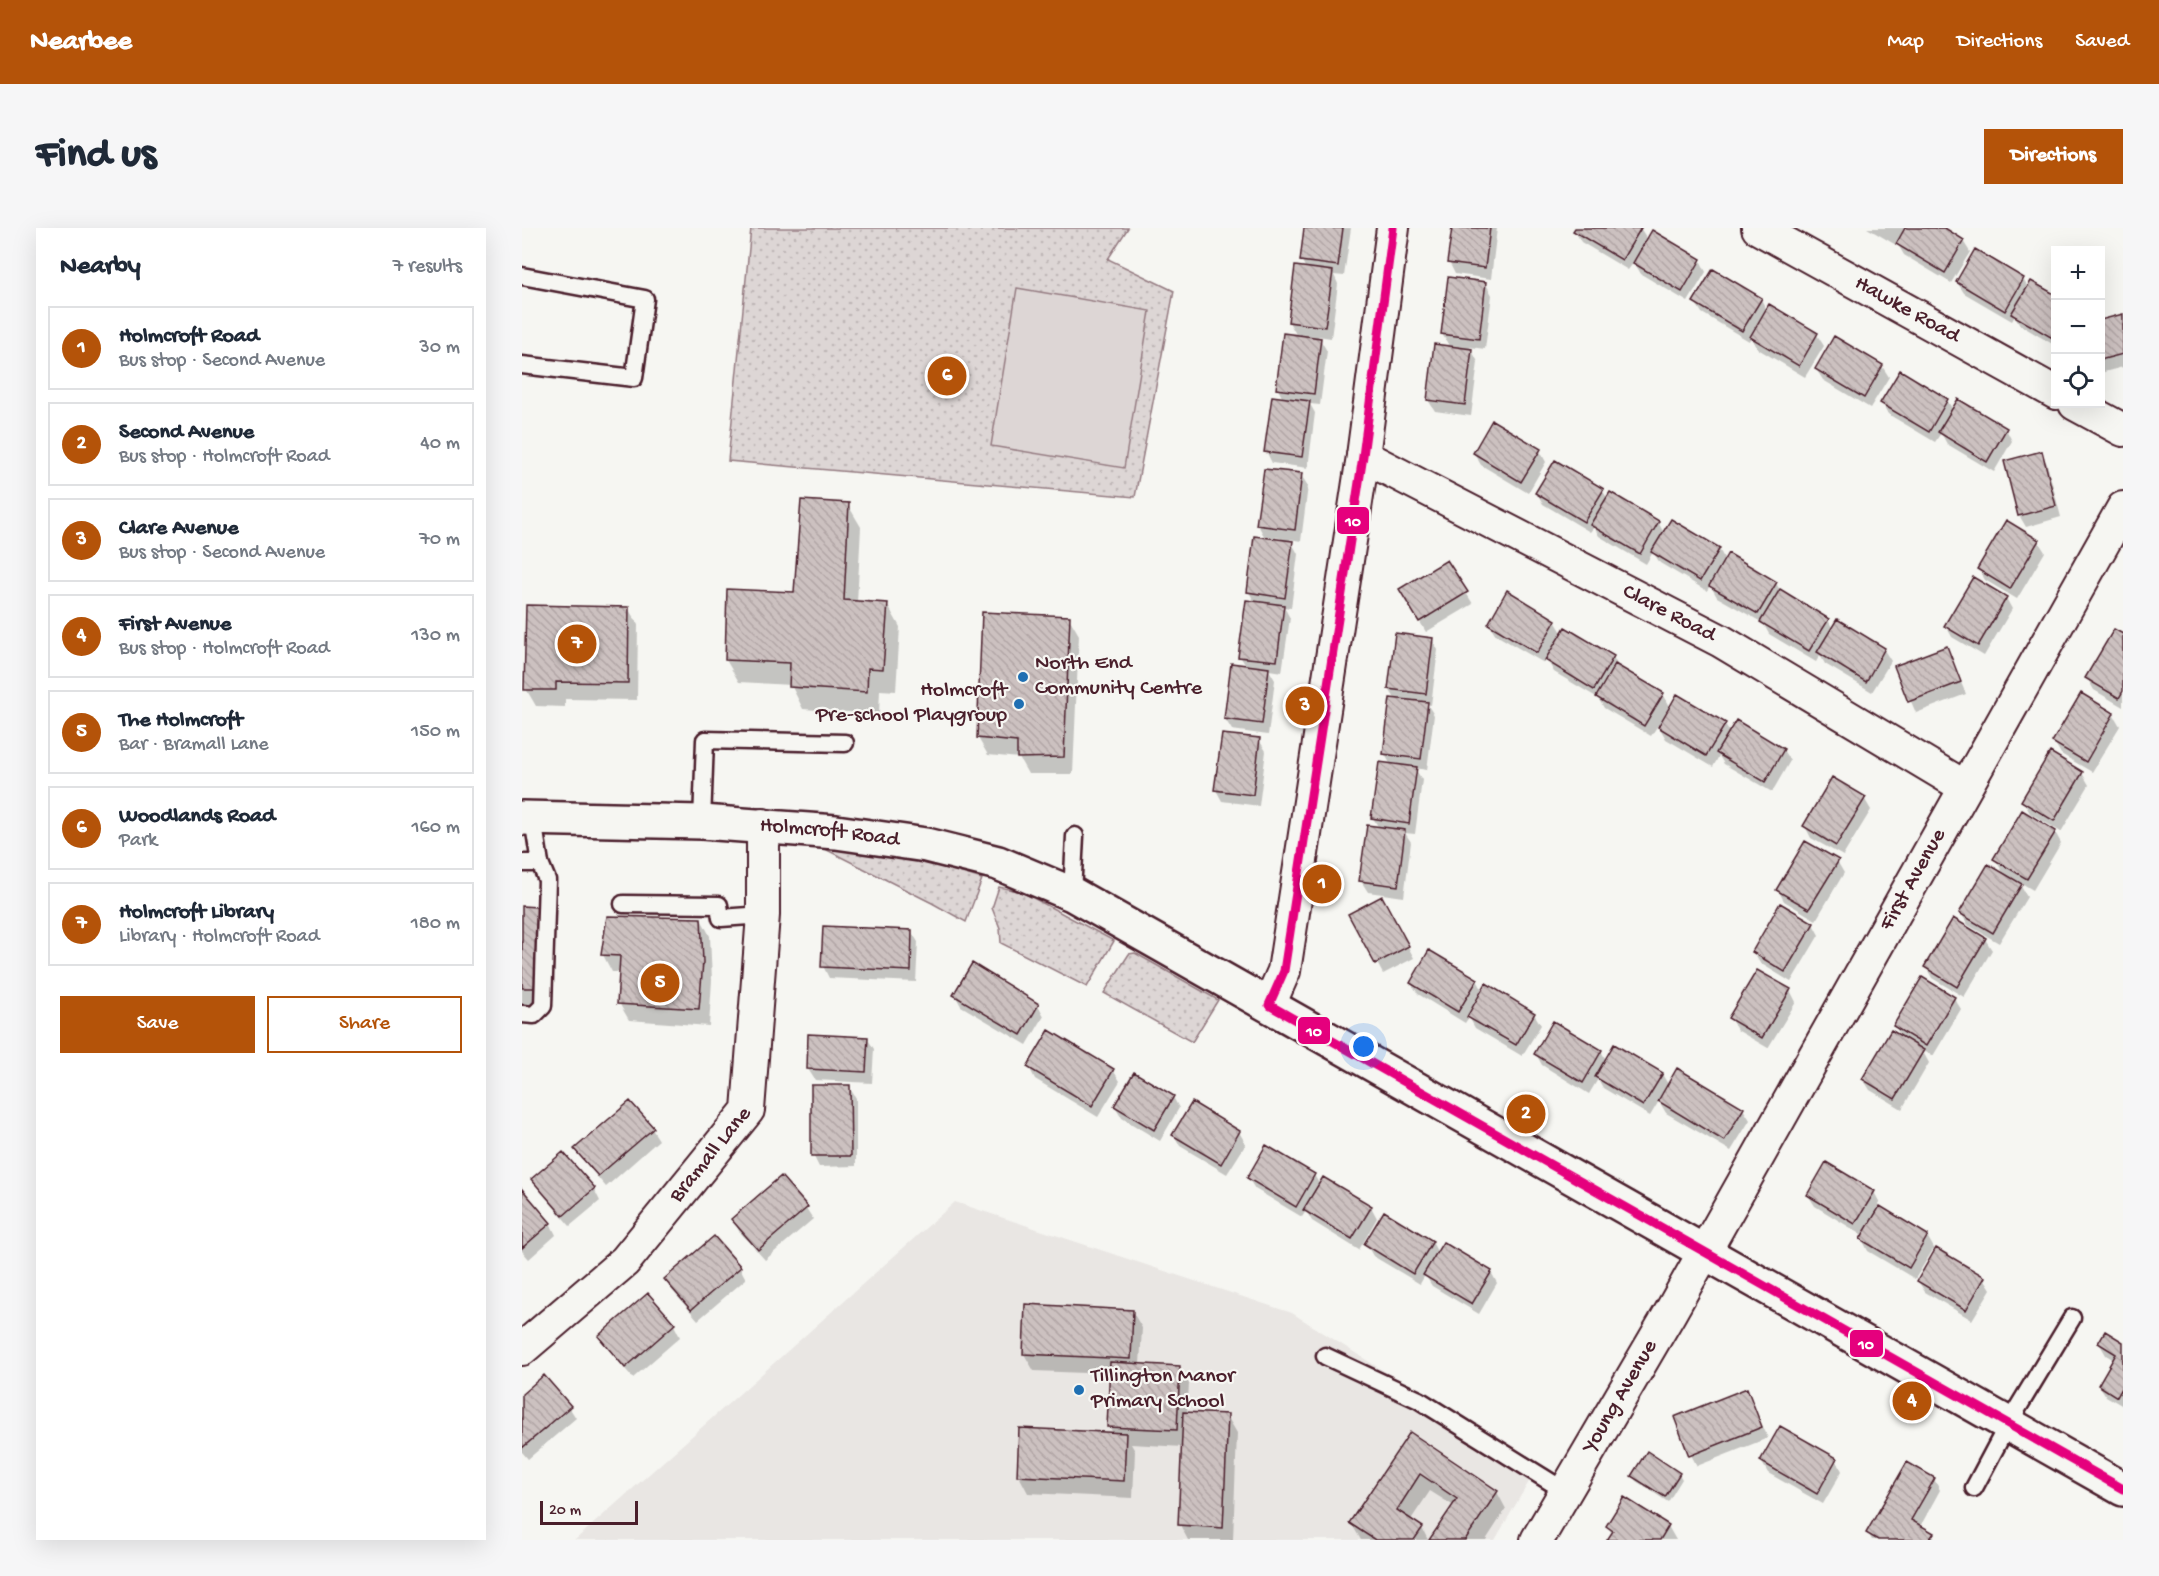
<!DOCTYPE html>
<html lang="en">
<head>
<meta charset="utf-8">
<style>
  :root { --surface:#fff; --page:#f6f6f7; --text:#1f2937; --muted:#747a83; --line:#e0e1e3; --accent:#b45309 }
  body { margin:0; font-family:"Gochi Hand",sans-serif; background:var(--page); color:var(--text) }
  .controls { position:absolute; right:18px; top:18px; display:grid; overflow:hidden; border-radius:0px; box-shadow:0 6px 24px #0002 }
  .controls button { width:54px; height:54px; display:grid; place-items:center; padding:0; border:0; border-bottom:2px solid var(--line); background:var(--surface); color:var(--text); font:30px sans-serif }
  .scale { position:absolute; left:18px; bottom:15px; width:98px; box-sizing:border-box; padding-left:6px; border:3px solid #4a1f2b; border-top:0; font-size:16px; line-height:21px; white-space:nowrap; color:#4a1f2b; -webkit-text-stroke:4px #f6f6f2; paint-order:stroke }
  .you { position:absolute; left:842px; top:819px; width:21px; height:21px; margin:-15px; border:4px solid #fff; border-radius:50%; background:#1a73e8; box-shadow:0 0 0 9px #1a73e833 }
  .badge { display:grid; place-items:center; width:39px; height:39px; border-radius:50%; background:var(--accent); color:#fff; font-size:20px; font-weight:700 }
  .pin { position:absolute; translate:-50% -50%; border:3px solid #fff; box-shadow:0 2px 6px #0006 }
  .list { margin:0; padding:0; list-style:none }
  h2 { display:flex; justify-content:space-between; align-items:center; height:78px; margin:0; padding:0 24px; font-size:26px }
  h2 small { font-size:20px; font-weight:400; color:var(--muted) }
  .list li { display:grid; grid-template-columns:39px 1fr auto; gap:18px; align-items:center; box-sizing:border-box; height:84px; margin:0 12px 12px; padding:0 12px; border:2px solid var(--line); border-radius:0px }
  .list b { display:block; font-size:22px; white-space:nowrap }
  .list p { margin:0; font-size:20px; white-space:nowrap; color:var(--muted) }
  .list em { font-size:20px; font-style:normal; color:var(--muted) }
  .actions { display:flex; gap:12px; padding:18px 24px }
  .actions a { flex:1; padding:14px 0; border:2px solid var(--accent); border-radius:0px; text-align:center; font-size:21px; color:var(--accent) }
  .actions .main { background:var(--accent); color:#fff }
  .icon { flex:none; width:33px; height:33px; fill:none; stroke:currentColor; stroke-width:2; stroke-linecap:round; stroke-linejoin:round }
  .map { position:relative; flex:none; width:1601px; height:1312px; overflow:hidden; border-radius:0px }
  header { display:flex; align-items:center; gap:36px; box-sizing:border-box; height:84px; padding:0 30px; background:var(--accent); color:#fff }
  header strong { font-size:28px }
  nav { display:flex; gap:33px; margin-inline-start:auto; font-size:21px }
  .intro { display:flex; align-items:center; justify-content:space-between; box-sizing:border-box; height:144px; padding:0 36px }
  h1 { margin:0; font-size:42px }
  .button { padding:15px 27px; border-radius:0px; background:var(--accent); color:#fff; font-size:21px; font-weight:700 }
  main { display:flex; gap:36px; padding:0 36px }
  aside { flex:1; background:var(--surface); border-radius:0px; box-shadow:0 6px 24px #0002 }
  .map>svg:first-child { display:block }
</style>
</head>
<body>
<header>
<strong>Nearbee</strong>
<nav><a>Map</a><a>Directions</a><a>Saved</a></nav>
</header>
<div class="intro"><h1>Find us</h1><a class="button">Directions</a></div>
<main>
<aside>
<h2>Nearby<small>7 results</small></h2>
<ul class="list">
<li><span class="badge">1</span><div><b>Holmcroft Road</b><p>Bus stop · Second Avenue</p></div><em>30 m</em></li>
<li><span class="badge">2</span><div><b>Second Avenue</b><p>Bus stop · Holmcroft Road</p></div><em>40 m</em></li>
<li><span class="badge">3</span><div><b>Clare Avenue</b><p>Bus stop · Second Avenue</p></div><em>70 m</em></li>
<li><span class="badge">4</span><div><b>First Avenue</b><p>Bus stop · Holmcroft Road</p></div><em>130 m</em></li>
<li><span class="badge">5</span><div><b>The Holmcroft</b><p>Bar · Bramall Lane</p></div><em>150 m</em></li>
<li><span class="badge">6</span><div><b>Woodlands Road</b><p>Park</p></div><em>160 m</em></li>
<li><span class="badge">7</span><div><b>Holmcroft Library</b><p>Library · Holmcroft Road</p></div><em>180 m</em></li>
</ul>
<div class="actions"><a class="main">Save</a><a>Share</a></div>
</aside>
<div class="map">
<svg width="1601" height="1312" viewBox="0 0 1601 1312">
  <defs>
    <pattern id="grass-dots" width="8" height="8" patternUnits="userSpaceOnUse" patternTransform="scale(1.5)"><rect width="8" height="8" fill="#ddd6d5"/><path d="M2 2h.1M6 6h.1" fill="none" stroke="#bfb7b7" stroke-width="1.8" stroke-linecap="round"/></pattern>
    <pattern id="building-back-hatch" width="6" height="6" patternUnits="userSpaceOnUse" patternTransform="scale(1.5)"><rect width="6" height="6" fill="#ccc1c0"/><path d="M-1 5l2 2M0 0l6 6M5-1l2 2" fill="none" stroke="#b1a5a5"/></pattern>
  </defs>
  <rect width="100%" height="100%" fill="#f6f6f2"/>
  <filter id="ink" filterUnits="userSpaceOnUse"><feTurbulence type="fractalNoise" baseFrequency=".0167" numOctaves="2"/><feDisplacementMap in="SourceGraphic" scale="12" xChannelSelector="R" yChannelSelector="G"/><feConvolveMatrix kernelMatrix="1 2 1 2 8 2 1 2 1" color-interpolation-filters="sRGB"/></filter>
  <g filter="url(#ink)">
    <path fill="#e9e6e3" d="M433,974L770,1085L1015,1240L973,1312H53Z"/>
    <path fill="url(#grass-dots)" stroke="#947a80" stroke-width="1.5" d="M229,0H606L586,31L652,63L613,269L206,233Z
      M305,619C358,623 410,635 460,651L444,694L410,675L305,622Z
      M477,659L500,664L592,713L565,759L479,715L478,700L470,680Z
      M613,725L696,772L670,814L582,765L607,726Z"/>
    <path fill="#ddd6d5" stroke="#947a80" stroke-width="1.5" d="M495,60L628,83L602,240L469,218Z"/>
    <path fill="#0003" d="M784,0H829L822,48L812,47L816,56L809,110L796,108L805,123L798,177L788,176L793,185L786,240L750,235L744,223L761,171L756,161L775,108L767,94L784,41L780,33Z
      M931,0H975L969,51L933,46L927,34Z
      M1054,0H1118L1126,12L1178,32L1184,44L1166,74L1119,46L1112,34L1106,42L1059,14L1053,3Z
      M1345,0H1420L1441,13L1448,24L1429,55L1382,27L1375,15L1374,17Z
      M1501,51L1506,60L1534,69V118L1498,97L1493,88L1490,93L1442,65L1435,54Z
      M964,56L970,67L963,121L948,119L956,134L949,188L913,183L906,172L928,119L920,106Z
      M1239,71L1245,83L1248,78L1295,107L1302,118L1283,149L1236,121L1229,109L1227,113L1180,85L1173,74Z
      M1601,87V139L1578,145V94Z
      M1360,138L1367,149L1348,180L1301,152L1294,141Z
      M1425,172L1431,182L1484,201L1490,213L1472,244L1425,216L1419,205L1413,214L1366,186L1360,175Z
      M1018,223L1024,234L1006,265L959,237L952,225Z
      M1519,225L1525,236L1539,289L1504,299L1497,287Z
      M779,247L786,258L779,313L768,311L776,326L769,380L762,379L768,390L760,444L747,442L753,452L746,507L710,502L703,491L724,438L718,428L733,375L727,364L758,313L759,310L742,308L736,297Z
      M1080,262L1086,271L1136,294L1142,305L1197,321L1203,332L1254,355L1259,364L1306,392L1311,401L1362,422L1369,433L1350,464L1303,436L1298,427L1294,434L1247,406L1241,395L1195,369L1188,357L1185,363L1138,335L1131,324L1124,336L1077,308L1072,299L1068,304L1021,276L1015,265Z
      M326,277L339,299L335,375L365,376L378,399L374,463L358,462L357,486L281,481L269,457L217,454L204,432L273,366Z
      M1516,313L1523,324L1495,371L1463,352L1457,341Z
      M925,334L951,376L904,404L879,362Z
      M1484,370L1490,381L1462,428L1430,409L1424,398Z
      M106,380L116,397L115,472L43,471V479L14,478L4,461Z
      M547,390L557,407L551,546H506L497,530L466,527L456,510Z
      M1033,393L1041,406L1091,429L1097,440L1141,466L1149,480L1156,468L1203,497L1208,505L1261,522L1268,533L1250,564L1202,536L1197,528L1191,539L1144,511L1136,497L1129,508L1082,480L1076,470L1032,444L1024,430L1022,435L974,407L967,396Z
      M1601,408V479L1572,462L1565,450Z
      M910,411L916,422L909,477L905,476L912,487L905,542L893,540L900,552L893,606L883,605L889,614L882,669L846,664L839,653L857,600L851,590L869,537L862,525L874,472L867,461Z
      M1424,420L1444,466L1394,485L1374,439Z
      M1560,467L1591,486L1598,498L1570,544L1539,526L1532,514Z
      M737,512L744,523L737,578L700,573L694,562Z
      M1529,526L1560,545L1567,557L1539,604L1508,585L1501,573Z
      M1342,570L1349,582L1321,628L1289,610L1283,598Z
      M1533,604L1539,615L1511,662L1496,653L1505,669L1477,715L1446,697L1439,685L1483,648L1473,631Z
      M1315,633L1322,645L1294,692L1262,673L1256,662Z
      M860,670L892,730L861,746L828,686Z
      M0,680H14L24,697L23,777L0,776Z
      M179,691L188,708L190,752L187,798L107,792L97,775L99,744H90L81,727Z
      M1291,696L1297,707L1269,754L1238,735L1231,724Z
      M389,703L396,714L394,754L307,750L301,738Z
      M1463,711L1470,722L1442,769L1410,750L1404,739Z
      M955,752L961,763L1012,786L1019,797L1000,828L953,800L947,789L943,795L896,766L889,755Z
      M1268,762L1274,774L1246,820L1215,802L1208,790Z
      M433,767L516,777L522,788L505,817L439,778Z
      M1432,770L1439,781L1411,828L1400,822L1407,835L1380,881L1348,862L1341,851L1380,811L1373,798Z
      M345,810L352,821L350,855L293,852L286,841Z
      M1079,823L1084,832L1140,846L1147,858L1221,881L1228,892L1209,923L1144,885L1137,873L1128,888L1081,860L1076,851L1067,866L1020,837L1014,826Z
      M507,839L591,842L598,853L576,889L513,851Z
      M327,859L334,870V938L297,939L291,927Z
      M651,869L657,880L638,913L600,890L593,878Z
      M130,901L137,912L84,959L61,932L54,921Z
      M717,904L724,916L705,946L658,918L652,907Z
      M41,926L72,961L78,973L48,998L18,963L11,952Z
      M792,947L798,957L849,979L855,990L837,1022L790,993L784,983L780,989L733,961L726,950Z
      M0,963L28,995L34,1007L7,1031L0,1023Z
      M1352,964L1358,975L1356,979L1405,1008L1412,1020L1393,1051L1346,1023L1340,1011L1342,1008L1293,978L1286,967Z
      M284,980L291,991L243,1032L217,1003L211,991Z
      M910,1014L916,1025L969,1044L975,1055L957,1086L910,1058L903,1047L898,1056L851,1028L844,1016Z
      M218,1040L224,1051L176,1092L150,1062L144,1051Z
      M1462,1050L1469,1061L1450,1092L1403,1064L1396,1053Z
      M126,1068L152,1097L158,1109L111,1150L85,1120L78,1109Z
      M610,1083L620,1100L618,1137L657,1139L667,1156L665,1186L705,1188L715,1205L711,1312H666L658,1297L661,1219L609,1216L613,1223L611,1270L506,1265L497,1248L591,1205L587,1198L589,1146L512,1143L502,1126Z
      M1577,1115L1601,1116V1178L1584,1168L1577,1157L1592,1132L1584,1127Z
      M1225,1162L1246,1210L1175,1238L1169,1227Z
      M0,1168L47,1179L54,1190L6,1231L0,1224Z
      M889,1206L975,1264L984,1281L964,1312H909L932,1278L908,1263L888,1293L900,1300L906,1312H839L829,1295Z
      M1314,1231L1320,1243L1301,1276L1246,1245L1239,1233Z
      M1157,1246L1160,1251L1146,1274L1114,1253L1111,1248Z
      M1412,1251L1418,1262L1398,1299L1410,1306L1414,1312H1350L1346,1305Z
      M1086,1298H1146L1154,1312H1087L1090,1306Z"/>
    <path fill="url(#building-back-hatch)" stroke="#4a1f2b" stroke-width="1.5" d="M782,0H821L816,38L778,33Z
      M930,0H968L963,40L925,35Z
      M1053,0H1119L1100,32L1051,3Z
      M1383,0H1423L1442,12L1423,45L1374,16Z
      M1130,2L1179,31L1160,64L1111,35Z
      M1453,21L1502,50L1483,83L1434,54Z
      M773,38L811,43L803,99L766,94Z
      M1191,41L1240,70L1220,103L1171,74Z
      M926,49L964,54L957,111L919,106Z
      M1509,53L1534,67V112L1489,86Z
      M1247,76L1296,105L1277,138L1228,109Z
      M1601,86V126L1578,132V92Z
      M761,105L799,110L792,166L754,161Z
      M1312,108L1361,137L1342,170L1293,141Z
      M912,116L950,121L943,177L905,172Z
      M1378,142L1426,171L1407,204L1358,175Z
      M750,168L788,173L780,229L742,224Z
      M1436,171L1485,200L1465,234L1416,204Z
      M970,192L1019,221L999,254L951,225Z
      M1520,223L1534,278L1496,288L1482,233Z
      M1033,232L1082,261L1062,294L1013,265Z
      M742,241L780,245L773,302L734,297Z
      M1088,264L1137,293L1118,326L1068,297Z
      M279,272L327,275L322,372L366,375L361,441L346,440L345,464L267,459L268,435L203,432L205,361L272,364Z
      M1149,291L1198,320L1178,353L1129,324Z
      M1484,292L1517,312L1488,361L1455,341Z
      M732,308L771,313L763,370L725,364Z
      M1206,325L1255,354L1236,386L1187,358Z
      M925,332L946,364L897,394L877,361Z
      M1451,349L1485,369L1456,418L1422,398Z
      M1258,361L1307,391L1287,423L1238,394Z
      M985,362L1034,392L1015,425L966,396Z
      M724,372L762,377L755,433L716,429Z
      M4,377L107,379L106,455L34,454V462H2Z
      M460,384L548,388L542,529L495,530V514L455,510Z
      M1315,391L1363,420L1344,454L1295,424Z
      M1043,399L1092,428L1072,462L1023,432Z
      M1592,401L1601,406V463L1597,470L1563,450Z
      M873,405L911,410L904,466L866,461Z
      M1425,418L1439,454L1386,474L1372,438Z
      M709,435L747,440L740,496L702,491Z
      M1093,436L1142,465L1122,498L1074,469Z
      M1559,465L1592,485L1564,534L1530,514Z
      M1155,466L1204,495L1184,528L1136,499Z
      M868,470L906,474L899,531L861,526Z
      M1214,492L1262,521L1243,554L1194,525Z
      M700,506L738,510L731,567L692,562Z
      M1528,524L1561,544L1532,593L1499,573Z
      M857,534L895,539L887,596L849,590Z
      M1310,549L1344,569L1314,618L1281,598Z
      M1500,582L1534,603L1505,651L1471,631Z
      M845,597L883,602L876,658L837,653Z
      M1283,613L1317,632L1287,681L1254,662Z
      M1466,636L1500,656L1471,705L1437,685Z
      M860,668L887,718L853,736L826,686Z
      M1258,675L1292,695L1263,744L1230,724Z
      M0,678L15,679L14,760H0Z
      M85,688L179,690L181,734L177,781L95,776L98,728L79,727Z
      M1431,690L1464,710L1435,759L1402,739Z
      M301,698L390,702L389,743L299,739Z
      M907,722L956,751L936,784L888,755Z
      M450,735L517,776L499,807L431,767Z
      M1235,742L1269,761L1240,810L1206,790Z
      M1400,749L1433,769L1404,818L1371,798Z
      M964,755L1013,785L994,817L945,789Z
      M1031,793L1080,822L1061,855L1012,826Z
      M527,802L592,841L570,878L505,839Z
      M1369,802L1402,822L1373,871L1340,851Z
      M286,806L346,809L344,844L285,841Z
      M1092,816L1141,845L1121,878L1073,849Z
      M1155,840L1222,880L1202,913L1136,873Z
      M612,844L652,868L632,902L592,878Z
      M289,857H328L329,928H289Z
      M108,873L132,900L76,948L52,921Z
      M670,874L718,903L699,936L650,907Z
      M744,917L793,946L774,979L725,950Z
      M41,924L73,960L41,988L9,951Z
      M1304,934L1353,963L1333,996L1285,967Z
      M259,948L286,979L236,1022L209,991Z
      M801,949L850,978L830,1011L781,982Z
      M0,961L29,995L0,1020Z
      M1358,978L1406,1007L1387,1040L1338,1011Z
      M862,983L911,1013L891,1046L842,1016Z
      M192,1008L219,1039L169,1082L142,1051Z
      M921,1014L970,1043L950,1076L901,1047Z
      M1414,1020L1463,1049L1444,1082L1395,1053Z
      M126,1065L153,1096L103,1140L76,1108Z
      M503,1076L611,1082L609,1131L501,1126Z
      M1583,1103L1601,1114V1158L1595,1169L1576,1157L1594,1126L1576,1115Z
      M588,1134L658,1138L655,1202L585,1199Z
      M22,1147L49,1178L0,1220V1166Z
      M1225,1160L1240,1199L1167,1228L1152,1189Z
      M661,1184L706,1186L701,1300L656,1297Z
      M1258,1198L1315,1230L1295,1266L1238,1233Z
      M497,1200L604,1205L602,1253L495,1248Z
      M888,1204L976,1263L943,1312H907L935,1271L898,1246L875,1282L901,1299L892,1312H853L827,1295Z
      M1125,1223L1158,1245L1143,1269L1109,1248Z
      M1385,1234L1413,1250L1389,1292L1412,1305L1407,1312H1356L1344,1305Z
      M1102,1269L1147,1297L1138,1312H1085L1091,1303L1084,1298Z"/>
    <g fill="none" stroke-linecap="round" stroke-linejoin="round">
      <defs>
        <path id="service" d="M0,48L123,71L112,150L0,137
          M180,594L183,512L323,515
          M0,635H18L11,591L7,587
          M550,666L553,608
          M101,676L197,677L199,690L241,687
          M0,786L12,787L21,778L25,652L18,635
          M803,1128L897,1172L1043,1263
          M1452,1260L1486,1196L1550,1090"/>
        <g id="minor">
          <path id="s1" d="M1236,0L1534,165"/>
          <path d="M1553,176L1601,202"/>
          <path id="s2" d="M841,228L1199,413L1443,559"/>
          <path d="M747,777L762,743L841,228L871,0"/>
          <path id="s3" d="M0,1121L103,1033L226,882L241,687V597"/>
          <path id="s4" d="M1015,1312L1148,1085L1601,280"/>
        </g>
        <g id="tertiary">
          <path id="s5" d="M0,590L180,594L314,604L404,617L476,635L550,666L1601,1261"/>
        </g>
      </defs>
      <use href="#service" stroke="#4a1f2b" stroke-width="21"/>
      <use href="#minor" stroke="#4a1f2b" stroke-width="36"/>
      <use href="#tertiary" stroke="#4a1f2b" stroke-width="38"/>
      <use href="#service" stroke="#f6f6f2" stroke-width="16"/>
      <use href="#minor" stroke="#f6f6f2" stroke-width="32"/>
      <use href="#tertiary" stroke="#f6f6f2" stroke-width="33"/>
      <defs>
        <path id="bus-1" d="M871,0L841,228L762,743L747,777L1601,1261"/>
      </defs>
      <use href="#bus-1" stroke="#f6f6f2" stroke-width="14"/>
      <use href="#bus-1" stroke="#e5007d" stroke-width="9"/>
    </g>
  </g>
  <g fill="#1f6fb2" stroke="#f6f6f2" stroke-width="2">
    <circle cx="501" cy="449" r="6"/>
    <circle cx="497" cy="476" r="6"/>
    <circle cx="557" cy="1162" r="6"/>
  </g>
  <g text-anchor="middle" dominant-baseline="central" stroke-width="4.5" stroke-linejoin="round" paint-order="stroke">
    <g font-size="22" fill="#4a1f2b" stroke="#f6f6f2">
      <text stroke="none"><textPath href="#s1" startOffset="170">Hawke Road</textPath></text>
      <text stroke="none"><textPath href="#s2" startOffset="344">Clare Road</textPath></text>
      <text stroke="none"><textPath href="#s5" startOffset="308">Holmcroft Road</textPath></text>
      <text stroke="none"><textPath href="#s4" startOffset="760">First Avenue</textPath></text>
      <text stroke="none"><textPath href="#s3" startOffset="272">Bramall Lane</textPath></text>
      <text stroke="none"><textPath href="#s4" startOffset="166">Young Avenue</textPath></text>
    </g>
    <g font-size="22" fill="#4a1f2b" stroke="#f6f6f2" text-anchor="start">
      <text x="513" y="436">North End<tspan x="513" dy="25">Community Centre</tspan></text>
      <text x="485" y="463" text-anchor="end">Holmcroft<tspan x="485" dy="25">Pre-school Playgroup</tspan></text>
      <text x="569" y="1149">Tillington Manor<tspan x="569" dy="25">Primary School</tspan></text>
    </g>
  </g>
  <g stroke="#f6f6f2" stroke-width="2">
    <rect x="814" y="278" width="34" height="29" rx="6" fill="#e5007d"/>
    <rect x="775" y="788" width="34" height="29" rx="6" fill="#e5007d"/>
    <rect x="1327" y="1101" width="35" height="29" rx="6" fill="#e5007d"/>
  </g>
  <g font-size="16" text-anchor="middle" font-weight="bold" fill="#fff">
    <text x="831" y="298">10</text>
    <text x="792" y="808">10</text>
    <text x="1344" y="1121">10</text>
  </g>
</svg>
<div class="controls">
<button>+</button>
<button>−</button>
<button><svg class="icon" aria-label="locate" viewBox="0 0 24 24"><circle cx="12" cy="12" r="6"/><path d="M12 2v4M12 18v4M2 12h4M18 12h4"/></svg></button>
</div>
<div class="scale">20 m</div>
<div class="you"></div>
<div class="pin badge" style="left:800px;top:656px">1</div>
<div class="pin badge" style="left:1004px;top:886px">2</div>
<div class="pin badge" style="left:783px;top:478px">3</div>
<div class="pin badge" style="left:1390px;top:1173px">4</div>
<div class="pin badge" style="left:138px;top:755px">5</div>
<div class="pin badge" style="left:425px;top:148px">6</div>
<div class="pin badge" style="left:55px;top:416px">7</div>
</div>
</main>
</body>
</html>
